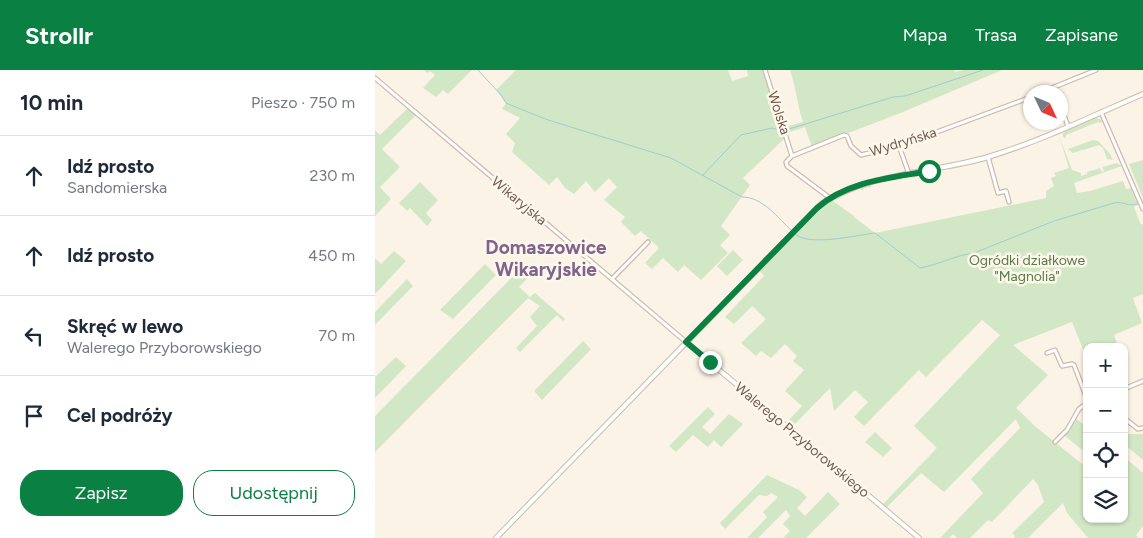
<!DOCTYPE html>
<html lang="pl">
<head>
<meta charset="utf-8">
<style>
  :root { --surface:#fff; --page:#f2f2f3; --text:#1f2937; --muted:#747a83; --line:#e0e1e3; --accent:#0b8043 }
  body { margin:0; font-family:Figtree,sans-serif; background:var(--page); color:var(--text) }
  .controls { position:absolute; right:15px; bottom:15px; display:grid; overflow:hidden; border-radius:10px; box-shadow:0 1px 4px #0004 }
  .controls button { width:45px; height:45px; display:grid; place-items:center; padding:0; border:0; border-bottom:1px solid var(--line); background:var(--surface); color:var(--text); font:25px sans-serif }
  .compass { position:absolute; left:648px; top:15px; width:45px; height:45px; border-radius:50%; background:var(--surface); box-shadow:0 1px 4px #0004; rotate:134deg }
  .stop { position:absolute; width:15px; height:15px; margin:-11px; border:4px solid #0b8043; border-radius:50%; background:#fff }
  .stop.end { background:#0b8043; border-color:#fff; box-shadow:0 1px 5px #0008 }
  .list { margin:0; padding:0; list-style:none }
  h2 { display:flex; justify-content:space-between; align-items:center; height:65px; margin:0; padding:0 20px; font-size:21px }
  h2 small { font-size:16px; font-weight:400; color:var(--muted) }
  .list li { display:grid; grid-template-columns:32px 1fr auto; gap:15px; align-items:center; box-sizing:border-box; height:80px; padding:0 20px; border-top:1px solid var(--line) }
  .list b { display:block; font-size:19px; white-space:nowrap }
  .list p { margin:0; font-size:16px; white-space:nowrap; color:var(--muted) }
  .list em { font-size:16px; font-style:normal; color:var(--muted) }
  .actions { display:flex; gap:10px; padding:15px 20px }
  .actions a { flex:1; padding:11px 0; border:1px solid var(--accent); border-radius:20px; text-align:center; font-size:18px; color:var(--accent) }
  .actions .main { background:var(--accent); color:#fff }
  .icon { flex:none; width:28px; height:28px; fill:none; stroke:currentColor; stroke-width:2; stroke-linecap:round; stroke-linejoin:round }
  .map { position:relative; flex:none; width:768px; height:468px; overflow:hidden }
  header { display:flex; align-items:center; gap:30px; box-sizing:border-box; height:70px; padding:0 25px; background:var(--accent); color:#fff }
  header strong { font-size:24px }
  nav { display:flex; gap:28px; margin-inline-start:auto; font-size:18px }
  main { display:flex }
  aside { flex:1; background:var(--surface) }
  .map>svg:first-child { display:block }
</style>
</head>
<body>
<header>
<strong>Strollr</strong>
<nav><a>Mapa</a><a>Trasa</a><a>Zapisane</a></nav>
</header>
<main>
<aside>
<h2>10 min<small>Pieszo · 750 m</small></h2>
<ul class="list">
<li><svg class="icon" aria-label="ahead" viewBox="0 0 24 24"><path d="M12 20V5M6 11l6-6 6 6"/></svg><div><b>Idź prosto</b><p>Sandomierska</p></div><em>230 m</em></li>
<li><svg class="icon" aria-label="ahead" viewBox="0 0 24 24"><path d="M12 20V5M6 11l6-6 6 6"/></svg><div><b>Idź prosto</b></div><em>450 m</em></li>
<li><svg class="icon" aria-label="left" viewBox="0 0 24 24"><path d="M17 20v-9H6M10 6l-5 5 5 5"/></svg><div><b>Skręć w lewo</b><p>Walerego Przyborowskiego</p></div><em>70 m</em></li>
<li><svg class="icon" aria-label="arrive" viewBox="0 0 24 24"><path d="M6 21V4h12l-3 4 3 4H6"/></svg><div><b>Cel podróży</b></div></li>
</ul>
<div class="actions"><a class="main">Zapisz</a><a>Udostępnij</a></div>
</aside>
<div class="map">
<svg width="768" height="468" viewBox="0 0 768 468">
  <rect width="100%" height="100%" fill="#fbf3e5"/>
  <path fill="#d2e7c5" d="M49,0H97L73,24L68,20L61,27L48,18L60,5L55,1L52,3Z
    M141,0H353L357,11L373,6L372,0H390L411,67L368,108L375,115L346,156L355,165L345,175L353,183L326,210L309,195L303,202L288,188L277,199L270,193L284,178L266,161L260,166L246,152L250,147L229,130L242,117L234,108L220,122L211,111L199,124L190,118L182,107L174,115L137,82L140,73L131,64L145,48L127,39L131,33L121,20Z
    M415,0H579L580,2L589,0H627L528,42L437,77L430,57L412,63L410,57L428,52C422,34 421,17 415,0Z
    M33,38L41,45L7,79L25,97L5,117L16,129L0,146V60L5,65Z
    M721,48L725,49L728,52L725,53L723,52L691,65V68L688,67V63L691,61Z
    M684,66L697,100L706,103V106L712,104V102L725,98L727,102L729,101L727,97L742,93L747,96L699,113L702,123L715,121L748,111L751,119L756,118L763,134L759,137L765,153L768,155V224L758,228L767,253L739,265L743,277H712V289L697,252L638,275L673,305L641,338L661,357L712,398V449H749V387L768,403V456L761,465L764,468H713L692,443L688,433L653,468H639L640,466L637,463L669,432L663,415L658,409L617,452L613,450L595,468H582L578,464L574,468H565L608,423L596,409L645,358L641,349L569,422L546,403L511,438L507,435L562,378L539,356L625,265L607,250L551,307L544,300L489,356L479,347L493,332L480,320L459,341L455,318L417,357L411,353L427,336L410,321L429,300L418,291L422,286L410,274L396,288L386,281L381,286L366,273L391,249L377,236L359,254L350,247L389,206L384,200C419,164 445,127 495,114L496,118L494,117L489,118L487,121L486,118L458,131L479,146V147L500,163L671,128V121L679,116L676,108L681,106L679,103L694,98Z
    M718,70L723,71L735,84L738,90L732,89L728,78L724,75L698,83L693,79Z
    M768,90V128L754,94Z
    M45,112L63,130L51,143L57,150L52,156L35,138L32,141L24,133Z
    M358,180L368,190L352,206L342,196Z
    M19,181L31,191L0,224V188L6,194Z
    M110,194L121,205L78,249L65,240Z
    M144,200L153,208L144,217L155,227L160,223L190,249L188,251L182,245L145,282L141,278L162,256L155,247L165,236L153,228L0,382V346Z
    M32,209L38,216L0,255V242Z
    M208,271L216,279L167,330L159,321Z
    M21,287L31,296L0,328V307Z
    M333,337L340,344L327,357L335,364L354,344L368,354L346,377L339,370L333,377L318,365L301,382L294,376Z
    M700,348L712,357V384L689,365L696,357Z
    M500,362L517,378L508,387L490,372Z
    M749,362L752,364H768V390L749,374Z
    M392,405L424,420L432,427L422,438L430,446L453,422L465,434L431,468H408L415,461L408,454L415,446L411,440L383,468H372L392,447L388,442L403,427L396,423L392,426L384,425L350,459L345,453Z"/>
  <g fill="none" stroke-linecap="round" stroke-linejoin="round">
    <path stroke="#a2cbd4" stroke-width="1" d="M103,0L126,25L131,33L170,49L296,88L367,127C388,127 403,148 417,161
      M411,60L518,27L530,26L608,0
      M328,105L366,65L397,58L407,61
      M420,164C434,177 482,165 500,163L545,198C563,195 581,185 599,183L679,151L739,133C749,131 753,137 763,134"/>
    <defs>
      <path id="minor" d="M390,0L417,86
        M0,8L311,272
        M667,22L721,0
        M686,37L693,56
        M726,42L768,139
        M524,76L534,104
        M613,87L623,123L631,121L634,132
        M455,128L412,96L411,92L417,86L469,65L472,66L476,76L486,85L524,76L656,27
        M237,209L273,172
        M672,283L680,280L687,296L697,294L699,295L712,329
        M749,319L768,311
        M749,348L763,359L768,358
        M680,372L692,360L704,339L712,333"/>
      <path id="tertiary" d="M311,272L544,468
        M121,468L446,134C492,103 559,103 613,87C666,71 717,46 768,24"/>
    </defs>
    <use href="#minor" stroke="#ccbbac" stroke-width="5.5"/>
    <use href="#tertiary" stroke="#ccbbac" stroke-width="6"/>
    <use href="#minor" stroke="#fff" stroke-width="3"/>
    <use href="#tertiary" stroke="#fff" stroke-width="4"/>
  </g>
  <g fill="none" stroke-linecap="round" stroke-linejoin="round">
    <path stroke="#0b8043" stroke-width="6" d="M335,292L311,272L442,138C472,111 516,108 554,101"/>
  </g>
  <g text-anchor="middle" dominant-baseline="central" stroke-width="5" stroke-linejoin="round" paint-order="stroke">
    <g font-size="14" fill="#725a4c" stroke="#fef7eb">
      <text transform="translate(404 43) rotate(72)">Wolska</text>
      <text transform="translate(528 72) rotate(-17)">Wydryńska</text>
      <text transform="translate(144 131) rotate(40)">Wikaryjska</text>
      <text transform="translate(427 370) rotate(40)">Walerego Przyborowskiego</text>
    </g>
    <g font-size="14" fill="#567c48" stroke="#fef7eb">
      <text x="652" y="190">Ogródki działkowe<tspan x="652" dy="16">"Magnolia"</tspan></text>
    </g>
    <g font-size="19" font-weight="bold" fill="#81648e" stroke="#fef7eb">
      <text x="171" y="177">Domaszowice<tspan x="171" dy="22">Wikaryjskie</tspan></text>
    </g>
  </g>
</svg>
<div class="controls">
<button>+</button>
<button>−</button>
<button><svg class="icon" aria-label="locate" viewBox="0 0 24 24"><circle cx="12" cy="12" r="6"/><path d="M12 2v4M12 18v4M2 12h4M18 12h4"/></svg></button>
<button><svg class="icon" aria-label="layers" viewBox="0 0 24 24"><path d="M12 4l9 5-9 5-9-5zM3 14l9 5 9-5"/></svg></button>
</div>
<svg class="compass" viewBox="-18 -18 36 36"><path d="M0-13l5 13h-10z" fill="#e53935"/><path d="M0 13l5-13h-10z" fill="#747a83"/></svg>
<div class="stop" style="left:554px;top:101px"></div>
<div class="stop end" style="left:335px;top:292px"></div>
</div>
</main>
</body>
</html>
